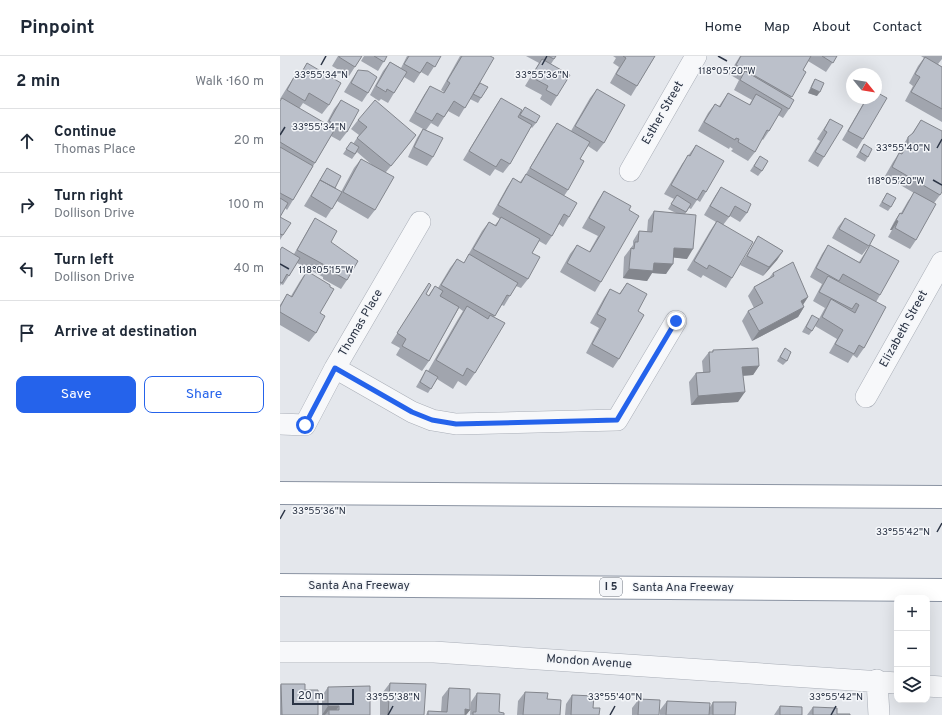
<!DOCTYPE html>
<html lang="en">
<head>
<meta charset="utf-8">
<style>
  :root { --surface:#fff; --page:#f2f2f3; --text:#1f2937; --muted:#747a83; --line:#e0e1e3; --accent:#2563eb }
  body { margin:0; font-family:Overpass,sans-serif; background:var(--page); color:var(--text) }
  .controls { position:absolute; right:12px; bottom:12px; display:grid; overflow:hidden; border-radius:8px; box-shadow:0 4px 16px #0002 }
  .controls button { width:36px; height:36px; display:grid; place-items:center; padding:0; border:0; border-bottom:1px solid var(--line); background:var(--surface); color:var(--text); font:20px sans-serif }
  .compass { position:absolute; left:566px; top:12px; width:36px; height:36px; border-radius:50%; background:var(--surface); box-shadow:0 4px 16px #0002; rotate:120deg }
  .scale { position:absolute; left:12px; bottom:10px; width:62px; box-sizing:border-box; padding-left:4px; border:2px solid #2b3445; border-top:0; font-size:11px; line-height:14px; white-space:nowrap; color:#2b3445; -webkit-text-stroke:3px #f4f6f9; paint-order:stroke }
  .stop { position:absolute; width:12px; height:12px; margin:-9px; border:3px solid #2563eb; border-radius:50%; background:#fff }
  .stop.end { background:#2563eb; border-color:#fff; box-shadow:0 1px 4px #0008 }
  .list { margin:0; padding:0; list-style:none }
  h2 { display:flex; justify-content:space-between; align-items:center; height:52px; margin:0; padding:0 16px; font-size:17px }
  h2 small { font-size:13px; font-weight:400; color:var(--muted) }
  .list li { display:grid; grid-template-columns:26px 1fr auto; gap:12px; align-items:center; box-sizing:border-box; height:64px; padding:0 16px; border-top:1px solid var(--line) }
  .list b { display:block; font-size:15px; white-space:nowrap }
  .list p { margin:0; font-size:13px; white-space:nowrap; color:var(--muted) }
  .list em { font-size:13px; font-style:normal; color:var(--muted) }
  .actions { display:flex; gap:8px; padding:12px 16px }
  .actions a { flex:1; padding:9px 0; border:1px solid var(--accent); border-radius:8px; text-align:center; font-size:14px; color:var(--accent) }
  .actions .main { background:var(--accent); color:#fff }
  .icon { flex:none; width:22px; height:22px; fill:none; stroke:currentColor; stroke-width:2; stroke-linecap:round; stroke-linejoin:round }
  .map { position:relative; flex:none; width:662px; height:659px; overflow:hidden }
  header { display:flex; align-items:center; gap:24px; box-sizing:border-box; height:56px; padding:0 20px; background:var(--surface); border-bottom:1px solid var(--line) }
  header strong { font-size:19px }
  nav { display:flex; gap:22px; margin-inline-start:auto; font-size:14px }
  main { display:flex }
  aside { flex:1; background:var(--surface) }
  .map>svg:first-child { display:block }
</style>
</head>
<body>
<header>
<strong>Pinpoint</strong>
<nav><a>Home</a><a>Map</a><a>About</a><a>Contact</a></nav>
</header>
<main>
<aside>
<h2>2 min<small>Walk · 160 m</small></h2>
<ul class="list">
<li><svg class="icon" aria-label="ahead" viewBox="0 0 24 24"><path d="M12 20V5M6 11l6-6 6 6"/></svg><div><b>Continue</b><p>Thomas Place</p></div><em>20 m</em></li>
<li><svg class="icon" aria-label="right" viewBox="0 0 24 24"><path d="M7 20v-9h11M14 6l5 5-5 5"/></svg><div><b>Turn right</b><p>Dollison Drive</p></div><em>100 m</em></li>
<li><svg class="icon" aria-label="left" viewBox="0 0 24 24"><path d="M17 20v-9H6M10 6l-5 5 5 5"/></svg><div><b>Turn left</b><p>Dollison Drive</p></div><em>40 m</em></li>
<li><svg class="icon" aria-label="arrive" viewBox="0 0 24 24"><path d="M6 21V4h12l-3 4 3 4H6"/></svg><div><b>Arrive at destination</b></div></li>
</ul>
<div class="actions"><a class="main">Save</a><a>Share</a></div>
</aside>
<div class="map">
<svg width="662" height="659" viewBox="0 0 662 659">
  <rect width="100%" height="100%" fill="#e4e7ec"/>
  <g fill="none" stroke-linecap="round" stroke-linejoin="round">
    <defs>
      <path id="street" d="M350,115L416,0
        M55,312L132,356L152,364L176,368L337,364L396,265
        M586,341L662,206
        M0,368L25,369L55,312L140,166
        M0,596H154L617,627
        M597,624L599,659
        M647,630L662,631"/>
      <path id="highway" d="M0,437L662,441
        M0,529L662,534"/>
    </defs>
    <use href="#street" stroke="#a9aeb7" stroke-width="22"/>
    <use href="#highway" stroke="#8b94a3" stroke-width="24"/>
    <use href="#street" stroke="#f7f8fa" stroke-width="21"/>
    <use href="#highway" stroke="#fff" stroke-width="22"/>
  </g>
  <path fill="#a1a5ae" d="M58,0H82L69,20L52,10Z
    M84,0H107L98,15L81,5Z
    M127,0H161L148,20L141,16L134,27L124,21L114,37L108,47L101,43L99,45L90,39L103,15L110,6L121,12Z
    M180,0H210L200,27L201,42L198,47L190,43L179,61L168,55L158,71L151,67L146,74L153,101L147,110L128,101L137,82L143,73L129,65L144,39L150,30L163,37L164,36L161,34Z
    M246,0H276L271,8L277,40L271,50L260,43L262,39L245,30L259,7Z
    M333,0H375L351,40L330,27L339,11L333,7L336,2Z
    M460,0H557L546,16L528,5L523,14L511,42L509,53L503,62L498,59L489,75L483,84L482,83L475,96L468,105L451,95L453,93L450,91L449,93L418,75L428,57L435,48L439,50L448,37L469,49L472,44L454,34L459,24L449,18Z
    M641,0H662V3L658,8L662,11V66L625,45L633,30L629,27L638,10L644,2Z
    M27,7L49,49L42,58L23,47L19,53L46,68L54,53L61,44L67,76L60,85L51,80L13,144L7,154L5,152L0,161V45L1,44L0,43L8,30L14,21L17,23Z
    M78,14L88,37L82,46L64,36L72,23Z
    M535,23L537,40L528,37L532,28Z
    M317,33L324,87L317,96L308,90L300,103L288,134L284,140L289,161L283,171L279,168L272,180L266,189L259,185L252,197L248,223L241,232L236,230L224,250L222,249L214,261L195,317L186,330L178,325L173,333L157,323L148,337L136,331L146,314L148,315L178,263L183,255L179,252L149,305L142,315L116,299L120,292L111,287L149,227L146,238L148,240L155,230L158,232L170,212L177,203L184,207L187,201L202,175L209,166L215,169L220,163L212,158L227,131L233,122L240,126L246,118L270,77L277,67L291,75L310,42Z
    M221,42L242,56L245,51L256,67L252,72L251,71L230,108L223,117L215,113L210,120L183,104L215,51Z
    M582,42H596L583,83L577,93L562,84L584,46L581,45Z
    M550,63L544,101L538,111L528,105L540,85L537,83Z
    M78,64L136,79L129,88L106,116L95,154L88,163L57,145L46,162L24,150L47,112L55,132L61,136L74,112L81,103L92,109L77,96L72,103L63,98L71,86L73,88L79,79L71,73Z
    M641,64L660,139L654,147L636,184L630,193L608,181L612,174H610L614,166L620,157H621L628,145L634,137L605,120L613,106L619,97L621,98L622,91L628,81L631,79Z
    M584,88L588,101L585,106L576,101Z
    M416,89L426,136L420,146L417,144L411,153L409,152L405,158L407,203L393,201L386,218L372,217L367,225L343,222L344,201L353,189V185L359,175L367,176L368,164L374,155L396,157L388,153L394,143L384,138L402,108Z
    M480,100L482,115L478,120L470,115Z
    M441,131L467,157L460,166L450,160L443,169L452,222L446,232L423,219L421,222L407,214L430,175L436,166L424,159L435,140Z
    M324,135L349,154L321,226L315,236L280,216L290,198L297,189L309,196L318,180L302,172L318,144Z
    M607,137L611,151L608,155L599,150Z
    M0,161L3,179L0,184Z
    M35,162L51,186L67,224L61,233L43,223V221L17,207L3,229L1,228L0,230V194L14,198L29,172Z
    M565,162L589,190L582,199L552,182L558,171Z
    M478,180L503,195L497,204L483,220L460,209L472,190Z
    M548,189L579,206L590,189L600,239L596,246L584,292L577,302L573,299L568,307L549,297L557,283L535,270L545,252L533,245L542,228L530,221L542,198Z
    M27,215L40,257L36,277L29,286L0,269V249L7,238L11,240L20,225Z
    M493,217L528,241L523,249L524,251L518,261L472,285L462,265L468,255L474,252L468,240L474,231L489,222Z
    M347,227L358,255L339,303L333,312L306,297L319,272L310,267L324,242L330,233L339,238Z
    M532,259V275L529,279L522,276Z
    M505,292L507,305L503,309L497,305Z
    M433,294L479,310L473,319L463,320L458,346L411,349L409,326L416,317L423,316L422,305L429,296H432Z
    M110,627L144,659H100V640Z
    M1,628L25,634L38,659H0V630Z
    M48,631L90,659H42V640Z
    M169,632L190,654L186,659H146L148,655L161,656L162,641Z
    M245,636L267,643L280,659H237L238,645Z
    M197,637L219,656L224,659H190L191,646Z
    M292,639L313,652L319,659H285L286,648Z
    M359,643L379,659H352V652Z
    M387,645L430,651L433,646L455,659H380V654Z
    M500,650L522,659H494Z
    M533,651L557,658L570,659H527Z"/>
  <path fill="#83868d" d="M531,32L540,36L537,40L528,37Z
    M616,164L618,165L612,174H610Z
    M394,192L413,193L407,203L388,201Z
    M503,195L497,204L483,220L489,211Z
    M374,207L393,208L386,218L372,217L367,225L343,222L349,213Z
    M528,241L522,250L521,245Z
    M524,251L518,261L472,285L479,275Z
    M479,310L473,319L456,320L462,311Z
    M465,336L458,346L411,349L418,340Z
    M48,650H59L53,659L49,654L45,659H42Z
    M185,653L190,654L186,659H181Z"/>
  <path fill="#bbc0ca" stroke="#83868d" d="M59,0H82L75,11L59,1Z
    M94,0H107L104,6Z
    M129,0H161L155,11L147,6L140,17L124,8Z
    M182,0H210L214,2L185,52L174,45L164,61L157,57L152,65L135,56L150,30L164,37L170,27L167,25Z
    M268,0H276L274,3Z
    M343,0H375L357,30L336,18L346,2Z
    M461,0H531L523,14L526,16L512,41L456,9Z
    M542,0H557L553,7Z
    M645,1L662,11V53L631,36L640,21L635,18Z
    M262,3L290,19L277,40L266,34L268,30L251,21Z
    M110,6L127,16L114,37L107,33L106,36L96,30Z
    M27,7L61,27L49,49L29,37L25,45L7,34L14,21L18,23Z
    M78,14L88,15L97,21L88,37L71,27Z
    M465,15L514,44L509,53L460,24Z
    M535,23L544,27L540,36L531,32Z
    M200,27L208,31L201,42L193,38Z
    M317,33L345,49L324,87L295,70Z
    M596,36L607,42L583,83L568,75L587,42H596Z
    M448,37L470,49L476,38L502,53L489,75L487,74L475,96L458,86L459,83L456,82L455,84L424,66L435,48L440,51Z
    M2,42L55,73L35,107L0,86V45Z
    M221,42L242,54L238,61L252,69L230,108L221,103L216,111L189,95Z
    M61,44L79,54L67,76L49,65Z
    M95,44L136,79L111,110L77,82L87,71L78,64Z
    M245,51L260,60L256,67L240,59Z
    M550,63L563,70L544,101L535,96L547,76L544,74Z
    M641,64L662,75V136L660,139L612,111L619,97L622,98L628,87V81L633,77Z
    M277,67L310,86L300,103L304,105L288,134L250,112Z
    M143,73L163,82L153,101L134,91Z
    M71,86L79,91L75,98L66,93Z
    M584,88L592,93L588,101L580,96Z
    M416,89L444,105L426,136L423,134L417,144L391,129L408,99L410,100Z
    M0,91L33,110L13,144L0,137Z
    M480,100L488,105L482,115L474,110Z
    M81,103L114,121L95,154L63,136Z
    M47,112L61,120L55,132L40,124Z
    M246,118L297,147L289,161L284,158L272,180L218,149L233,122L241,127Z
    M40,124L62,136L52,153L31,140Z
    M441,131L471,148L467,157L455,150L449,161L430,150Z
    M324,135L351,150L349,154L359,160L321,226L287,207L297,189L310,196L325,171L309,162Z
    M634,136L656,148L636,184L615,172L618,165L616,164L620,157L622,158Z
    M607,137L616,142L611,151L602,146Z
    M397,139L411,148L406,156L391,148Z
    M0,142L8,147L0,161Z
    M374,155L416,159L413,193L394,192L393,208L374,207L373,215L349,213L351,192L354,193L355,186H358L359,175L372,176Z
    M0,161L11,167L3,179L0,178Z
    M221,161L260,183L252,197L260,201L248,223L193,193L209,166L216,170Z
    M35,162L57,175L51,186L78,205L67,224L49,214L50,212L17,194Z
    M565,162L595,179L589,190L559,173Z
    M437,165L473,186L452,222L429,209L427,213L414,205Z
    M478,180L503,195L489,211L467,200Z
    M548,189L580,207L590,189L619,205L600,239L563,218L559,225L536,212Z
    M2,191L20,202L9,220L7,218L2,227L0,226V194Z
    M189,198L238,227L230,240L227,239L215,260L161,229L177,203L184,207Z
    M513,206L528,241L521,245L524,251L479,275L468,255L483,247L474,231L494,220L493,217Z
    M27,215L50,229V231L54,233L40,257L45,260L36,277L0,256V251L7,238L12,241Z
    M548,220L606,251L584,292L579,289L574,298L555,288L563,274L542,261L551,243L575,257L579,249L576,247L572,253L539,236Z
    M149,227L151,229L146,238L149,240L155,230L163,235L160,240L179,251L149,305L122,290L126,283L117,277Z
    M347,227L367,238L358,255L364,259L339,303L312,288L326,263L317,258L330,233L340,238Z
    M187,250L208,263L210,259L225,267L195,317L187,312L183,320L156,304Z
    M532,259L539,263L532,275L526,271Z
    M478,292L479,310L462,311L465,336L418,340L416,317L430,316L429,296H433V294Z
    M505,292L511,296L507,305L500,301Z
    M146,314L158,321L151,333L140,326Z
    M110,627L146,628L144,659H108Z
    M1,628H25V634H38V659H2Z
    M90,630V659H49V654H59V650H48V631Z
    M169,632L190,633V654L185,653V659H148V655L167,656Z
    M245,636L268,637L267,643L281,644L280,659H243Z
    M197,637L220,638L219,656L224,657V659H193V656H196Z
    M292,639L314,640L313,652H320L319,659H291Z
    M359,643L380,644L379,659H358Z
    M387,645L430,647L429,659H386Z
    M433,646H456L455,659H433Z
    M500,650L522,651V659H500Z
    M533,651L557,652V658H570V659H533Z"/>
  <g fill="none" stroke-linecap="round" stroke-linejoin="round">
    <path stroke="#2563eb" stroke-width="5" d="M25,369L55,312L132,356L152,364L176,368L337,364L396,265"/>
  </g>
  <path fill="none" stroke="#2b3445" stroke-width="1.5" d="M438,0L447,5M41,9L46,0M262,9L267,0M0,79L5,71M657,92L662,83M653,124L662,129M0,208L9,213M0,463L5,454M657,476L662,467M108,659L113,650M330,659L335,650M551,659L556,650"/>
  <g text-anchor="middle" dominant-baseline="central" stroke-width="3" stroke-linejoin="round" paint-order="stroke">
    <rect fill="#f4f6f9" stroke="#676e7b" stroke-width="1" x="320" y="522" width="22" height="18" rx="3"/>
    <g font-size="11" font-weight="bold" fill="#2b3445">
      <text x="331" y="531">I 5</text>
    </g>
    <g font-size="12" fill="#2b3445" stroke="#f4f6f9">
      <text transform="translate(383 57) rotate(-60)">Esther Street</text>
      <text transform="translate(81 267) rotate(-60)">Thomas Place</text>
      <text transform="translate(624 273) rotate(-61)">Elizabeth Street</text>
      <text x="79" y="530">Santa Ana Freeway</text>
      <text x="403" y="532">Santa Ana Freeway</text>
      <text transform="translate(309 606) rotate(4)">Mondon Avenue</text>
    </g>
  </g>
  <g font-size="10" text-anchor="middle" fill="#2b3445" stroke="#f4f6f9" stroke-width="3" stroke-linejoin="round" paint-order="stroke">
    <text x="447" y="18">118°05'20"W</text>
    <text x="41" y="22">33°55'34"N</text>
    <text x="262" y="22">33°55'36"N</text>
    <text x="39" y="74">33°55'34"N</text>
    <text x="623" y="95">33°55'40"N</text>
    <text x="616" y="128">118°05'20"W</text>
    <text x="46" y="217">118°05'15"W</text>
    <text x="39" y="458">33°55'36"N</text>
    <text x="623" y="479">33°55'42"N</text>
    <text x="113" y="644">33°55'38"N</text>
    <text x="335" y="644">33°55'40"N</text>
    <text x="556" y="644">33°55'42"N</text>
  </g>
</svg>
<div class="controls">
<button>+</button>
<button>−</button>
<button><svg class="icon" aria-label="layers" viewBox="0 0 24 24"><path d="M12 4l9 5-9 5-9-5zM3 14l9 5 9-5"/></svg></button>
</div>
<svg class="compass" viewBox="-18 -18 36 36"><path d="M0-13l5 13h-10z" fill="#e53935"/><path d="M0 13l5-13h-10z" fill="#747a83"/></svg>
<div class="scale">20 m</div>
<div class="stop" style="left:25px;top:369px"></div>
<div class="stop end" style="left:396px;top:265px"></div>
</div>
</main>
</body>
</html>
